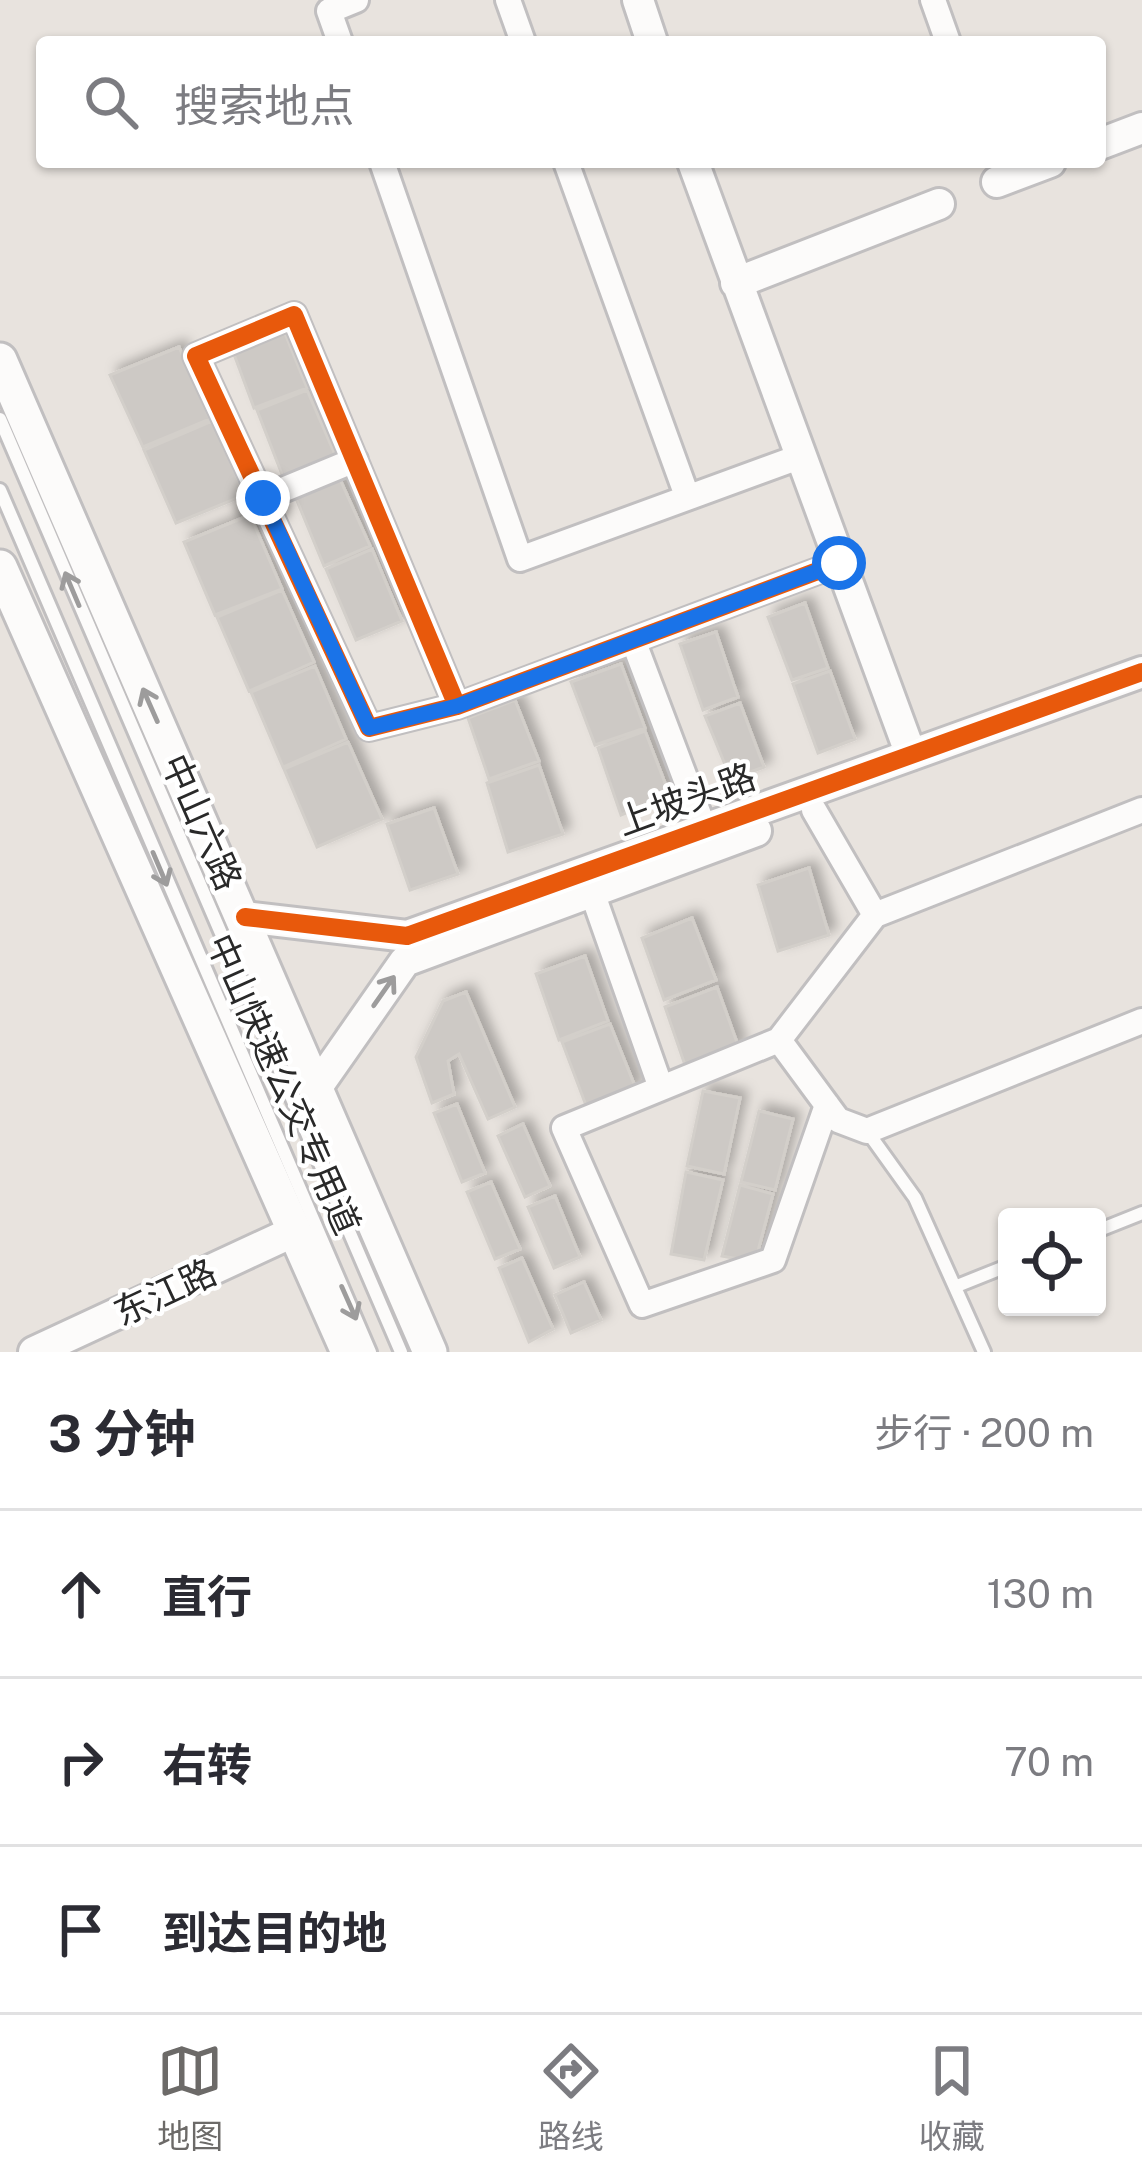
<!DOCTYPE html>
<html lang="zh">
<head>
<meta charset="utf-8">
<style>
  :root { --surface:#fff; --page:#f7f7f7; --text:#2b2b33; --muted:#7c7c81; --line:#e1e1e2; --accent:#6c6a68 }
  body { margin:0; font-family:"Public Sans","Noto Sans SC",sans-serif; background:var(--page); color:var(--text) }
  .controls { position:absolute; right:36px; bottom:36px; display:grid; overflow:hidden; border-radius:12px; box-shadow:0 3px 9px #0004 }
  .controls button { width:108px; height:108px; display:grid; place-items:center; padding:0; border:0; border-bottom:3px solid var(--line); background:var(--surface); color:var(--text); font:60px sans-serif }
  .stop { position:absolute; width:36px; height:36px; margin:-27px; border:9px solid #1a73e8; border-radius:50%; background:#fff }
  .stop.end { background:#1a73e8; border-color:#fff; box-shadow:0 3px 12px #0008 }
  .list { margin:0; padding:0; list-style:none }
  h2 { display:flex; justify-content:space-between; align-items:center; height:156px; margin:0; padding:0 48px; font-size:51px }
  h2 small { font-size:39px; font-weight:400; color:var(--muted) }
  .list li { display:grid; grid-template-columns:78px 1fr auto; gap:36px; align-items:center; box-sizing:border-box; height:168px; padding:0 48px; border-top:3px solid var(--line) }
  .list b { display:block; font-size:45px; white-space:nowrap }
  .list em { font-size:39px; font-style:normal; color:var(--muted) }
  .icon { flex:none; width:66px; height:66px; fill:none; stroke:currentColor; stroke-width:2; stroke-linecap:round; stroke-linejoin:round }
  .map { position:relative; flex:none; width:1142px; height:1352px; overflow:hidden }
  .search { position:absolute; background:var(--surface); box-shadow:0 3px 9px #0004; left:36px; right:36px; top:36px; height:132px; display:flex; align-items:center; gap:30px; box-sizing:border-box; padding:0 42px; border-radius:12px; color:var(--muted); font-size:45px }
  .sheet { height:660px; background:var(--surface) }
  nav { display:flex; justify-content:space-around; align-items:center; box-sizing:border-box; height:168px; border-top:3px solid var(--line); background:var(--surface); font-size:33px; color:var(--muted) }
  nav a { display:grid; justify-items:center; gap:6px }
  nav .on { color:var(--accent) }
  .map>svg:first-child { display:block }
</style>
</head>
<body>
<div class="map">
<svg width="1142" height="1352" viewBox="0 0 1142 1352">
  <defs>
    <filter id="shadow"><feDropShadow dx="7" dy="-7" stdDeviation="6" flood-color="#0004"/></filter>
  </defs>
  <rect width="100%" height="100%" fill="#e8e3de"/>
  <path fill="#cdc9c5" stroke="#d3cfca" stroke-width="3" filter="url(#shadow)" d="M282,326L307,388L254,408L231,346Z
    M179,347L210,419L143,447L110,375Z
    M307,390L336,457L283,477L257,410Z
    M212,421L245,495L176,523L144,450Z
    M339,477L370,546L324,566L295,496Z
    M250,515L282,589L215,615L184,542Z
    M372,549L402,621L356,640L326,569Z
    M282,590L314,662L249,691L217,617Z
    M805,603L828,668L792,680L768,617Z
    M716,632L738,697L703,710L680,644Z
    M621,664L645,728L595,745L571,682Z
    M315,666L346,739L283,767L251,692Z
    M830,671L855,739L818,753L793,684Z
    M515,700L539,761L489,779L468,718Z
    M740,703L764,767L731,779L705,716Z
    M645,731L670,796L621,815L598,748Z
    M348,742L382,819L317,847L284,769Z
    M539,765L563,834L508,852L487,783Z
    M434,808L458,874L410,890L387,824Z
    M809,868L829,935L778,951L758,885Z
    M692,918L716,980L664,1000L642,938Z
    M585,956L608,1021L559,1040L536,974Z
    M717,987L739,1048L686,1068L665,1007Z
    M466,992L515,1107L488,1119L459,1054L448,1061L454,1094L432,1103L416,1057L443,1001Z
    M610,1024L636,1089L587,1108L562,1042Z
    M703,1091L740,1098L724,1174L687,1166Z
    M457,1104L485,1173L462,1182L434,1113Z
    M759,1111L793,1119L775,1190L741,1182Z
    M523,1124L550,1186L525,1197L498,1136Z
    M686,1172L723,1180L704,1260L671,1254Z
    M491,1182L520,1249L495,1259L467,1192Z
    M740,1185L773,1194L755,1262L722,1256Z
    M555,1196L580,1257L554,1268L528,1207Z
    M522,1258L553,1329L529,1342L499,1268Z
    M584,1282L601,1320L571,1333L555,1295Z"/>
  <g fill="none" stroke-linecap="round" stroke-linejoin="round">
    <defs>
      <path id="service" d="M0,419L401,1352
        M0,490L370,1352
        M867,1131L915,1198L984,1352
        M1097,1231L1142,1213
        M957,1286L1007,1266"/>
      <path id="minor" d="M508,0L523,42
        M933,0L948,42
        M340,42L329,11L356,0
        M382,162L520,559L799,457
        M566,162L687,496
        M263,498L355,460
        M633,640L704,828
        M457,706L369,728L196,356L294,315L457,706L839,563
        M814,810L875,915
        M1142,810L875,915L779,1040L838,1120L867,1131L1142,1021
        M592,892L661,1088
        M779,1040L564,1128L642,1305L773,1260L827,1105"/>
      <path id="tertiary" d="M638,0L652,42
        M1100,144L1142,128
        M693,162L911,755
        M997,182L1050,162
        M736,283L939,204
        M245,917L407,936L1142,672
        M317,1087L405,961L756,831
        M34,1352L295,1231"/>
      <path id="secondary" d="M0,360L430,1352
        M0,567L348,1352"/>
    </defs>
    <use href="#service" stroke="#c1bfc0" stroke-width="18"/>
    <use href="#minor" stroke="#c1bfc0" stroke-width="30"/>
    <use href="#tertiary" stroke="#c1bfc0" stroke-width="36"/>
    <use href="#secondary" stroke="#c1bfc0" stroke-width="39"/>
    <use href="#service" stroke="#fcfbfa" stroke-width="12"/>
    <use href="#minor" stroke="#fcfbfa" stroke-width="24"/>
    <use href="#tertiary" stroke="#fcfbfa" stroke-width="30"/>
    <use href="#secondary" stroke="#fcfbfa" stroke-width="33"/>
    <defs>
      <path id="cycleway" d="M457,706L369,728L196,356L294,315L457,706L839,563
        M245,917L407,936L1142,672"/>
    </defs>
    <use href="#cycleway" stroke="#fff" stroke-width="26"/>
    <use href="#cycleway" stroke="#e8590c" stroke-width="18"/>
  </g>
  <defs><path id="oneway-shaft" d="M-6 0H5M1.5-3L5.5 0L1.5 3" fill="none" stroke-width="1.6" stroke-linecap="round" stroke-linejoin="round" transform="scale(3)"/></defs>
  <g stroke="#9d9c9c">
    <use href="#oneway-shaft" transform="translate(72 589) rotate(-113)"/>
    <use href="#oneway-shaft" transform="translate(150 705) rotate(-114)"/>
    <use href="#oneway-shaft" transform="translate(160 869) rotate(67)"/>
    <use href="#oneway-shaft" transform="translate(384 991) rotate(-55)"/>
    <use href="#oneway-shaft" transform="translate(349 1303) rotate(66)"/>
  </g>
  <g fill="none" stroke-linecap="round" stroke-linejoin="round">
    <path stroke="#1a73e8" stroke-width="15" d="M263,498L369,728L457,706L839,563"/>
  </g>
  <g text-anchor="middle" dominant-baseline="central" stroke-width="9" stroke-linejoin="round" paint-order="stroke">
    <g font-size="36" fill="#292929" stroke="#fff">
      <text transform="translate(686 799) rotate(-20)">上坡头路</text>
      <text transform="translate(202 822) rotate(66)">中山六路</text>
      <text transform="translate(284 1084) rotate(66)">中山快速公交专用道</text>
      <text transform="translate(165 1292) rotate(-25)">东江路</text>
    </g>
  </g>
</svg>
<div class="controls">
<button><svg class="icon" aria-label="locate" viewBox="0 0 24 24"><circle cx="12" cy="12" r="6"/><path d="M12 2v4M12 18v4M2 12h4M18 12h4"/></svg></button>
</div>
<div class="stop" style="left:839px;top:563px"></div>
<div class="stop end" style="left:263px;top:498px"></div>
<div class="search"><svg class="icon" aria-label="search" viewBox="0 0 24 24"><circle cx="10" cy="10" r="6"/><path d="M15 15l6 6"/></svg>搜索地点</div>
</div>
<section class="sheet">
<h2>3 分钟<small>步行 · 200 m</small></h2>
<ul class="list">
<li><svg class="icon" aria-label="ahead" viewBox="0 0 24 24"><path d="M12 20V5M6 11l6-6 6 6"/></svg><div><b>直行</b></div><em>130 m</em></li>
<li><svg class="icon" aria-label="right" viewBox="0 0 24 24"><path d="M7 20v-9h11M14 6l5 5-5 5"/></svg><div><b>右转</b></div><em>70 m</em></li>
<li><svg class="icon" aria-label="arrive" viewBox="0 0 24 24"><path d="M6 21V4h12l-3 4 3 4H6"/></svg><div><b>到达目的地</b></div></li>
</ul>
</section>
<nav>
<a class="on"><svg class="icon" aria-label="map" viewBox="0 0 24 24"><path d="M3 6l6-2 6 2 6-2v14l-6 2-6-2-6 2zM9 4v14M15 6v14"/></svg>地图</a>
<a><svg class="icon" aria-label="directions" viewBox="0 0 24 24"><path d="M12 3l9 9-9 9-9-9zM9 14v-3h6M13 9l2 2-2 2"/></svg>路线</a>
<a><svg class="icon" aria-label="saved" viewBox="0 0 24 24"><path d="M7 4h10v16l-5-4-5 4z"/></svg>收藏</a>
</nav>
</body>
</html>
